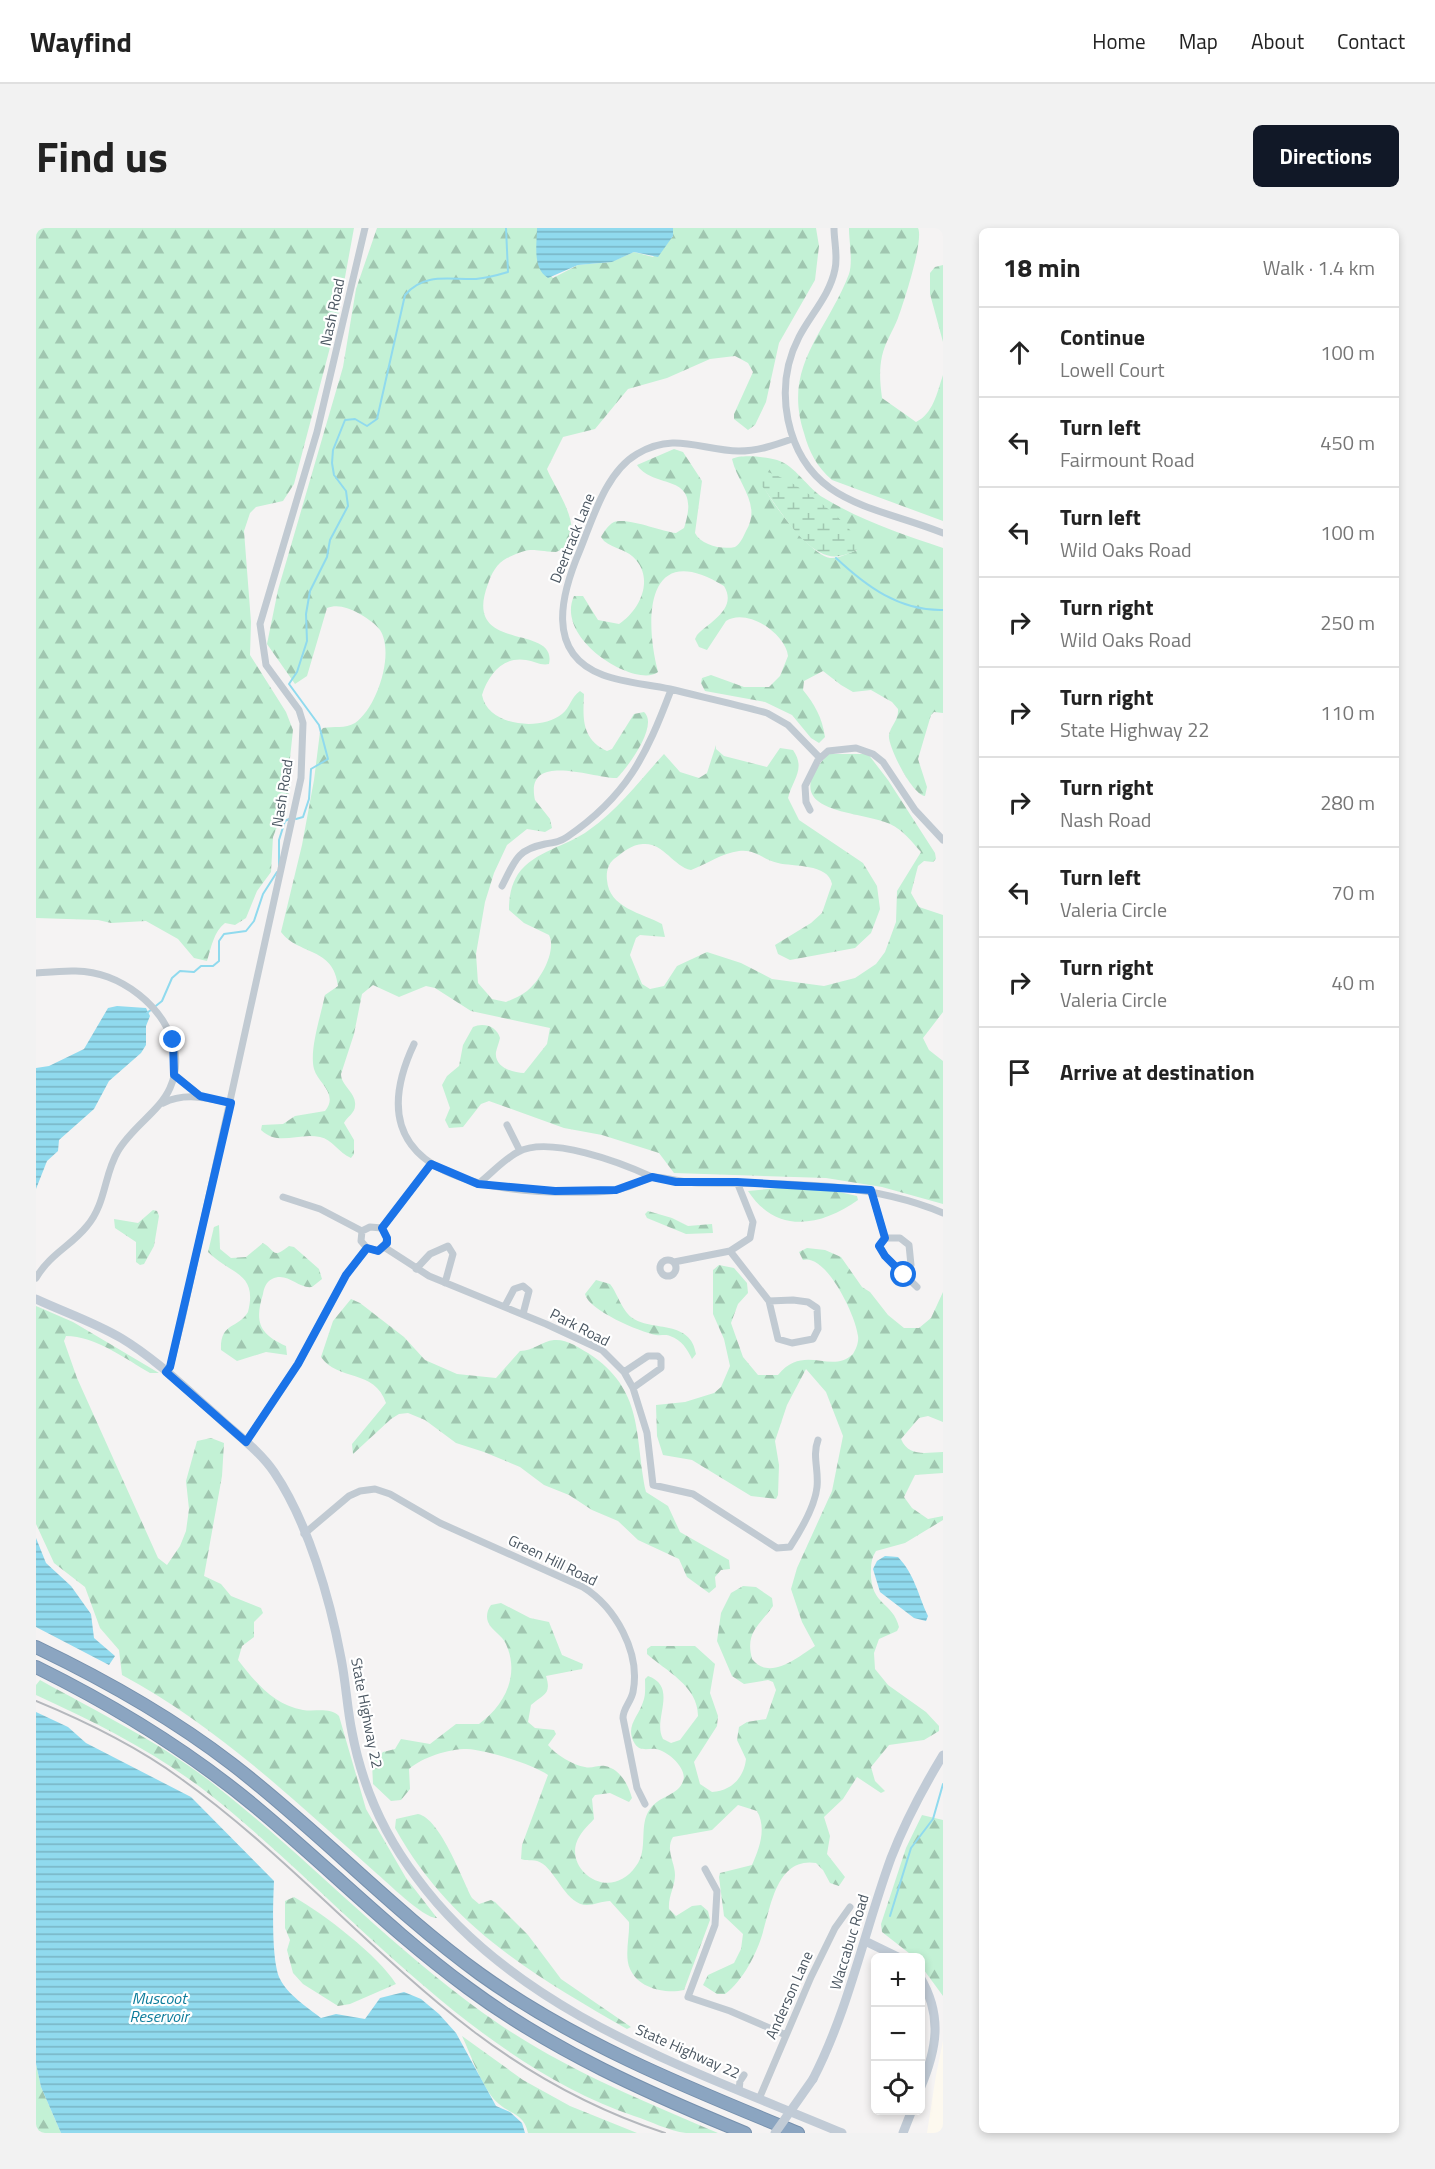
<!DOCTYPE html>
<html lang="en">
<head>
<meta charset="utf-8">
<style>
  :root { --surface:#fff; --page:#f2f2f2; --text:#222; --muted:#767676; --line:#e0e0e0; --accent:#111827 }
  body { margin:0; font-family:"Titillium Web",sans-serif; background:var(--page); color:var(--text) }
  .controls { position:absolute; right:18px; bottom:18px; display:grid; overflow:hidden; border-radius:9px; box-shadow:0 3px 9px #0003 }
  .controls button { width:54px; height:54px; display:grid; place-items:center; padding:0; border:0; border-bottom:2px solid var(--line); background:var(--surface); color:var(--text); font:30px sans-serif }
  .stop { position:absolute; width:18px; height:18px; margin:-14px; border:4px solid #1a73e8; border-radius:50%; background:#fff }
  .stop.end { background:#1a73e8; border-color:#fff; box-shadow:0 2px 6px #0008 }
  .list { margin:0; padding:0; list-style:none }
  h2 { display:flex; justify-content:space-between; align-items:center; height:78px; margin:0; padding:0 24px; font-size:26px }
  h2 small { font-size:20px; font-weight:400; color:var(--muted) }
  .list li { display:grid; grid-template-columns:39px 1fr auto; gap:18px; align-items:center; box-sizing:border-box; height:90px; padding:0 24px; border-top:2px solid var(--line) }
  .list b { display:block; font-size:22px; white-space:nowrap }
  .list p { margin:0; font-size:20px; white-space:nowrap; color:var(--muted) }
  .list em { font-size:20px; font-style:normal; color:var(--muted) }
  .icon { flex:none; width:33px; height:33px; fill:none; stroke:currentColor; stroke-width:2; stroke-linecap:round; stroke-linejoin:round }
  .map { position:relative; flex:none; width:907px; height:1905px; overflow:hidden; border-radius:9px }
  header { display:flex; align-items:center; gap:36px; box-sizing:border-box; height:84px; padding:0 30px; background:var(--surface); border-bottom:2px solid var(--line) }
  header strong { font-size:28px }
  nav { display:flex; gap:33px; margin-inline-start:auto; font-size:21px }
  .intro { display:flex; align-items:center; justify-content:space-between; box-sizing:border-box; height:144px; padding:0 36px }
  h1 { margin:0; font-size:42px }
  .button { padding:15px 27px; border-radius:9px; background:var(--accent); color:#fff; font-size:21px; font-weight:700 }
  main { display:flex; gap:36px; padding:0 36px }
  aside { flex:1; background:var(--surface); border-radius:9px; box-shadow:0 3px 9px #0003 }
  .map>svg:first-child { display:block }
</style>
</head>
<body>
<header>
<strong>Wayfind</strong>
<nav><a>Home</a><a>Map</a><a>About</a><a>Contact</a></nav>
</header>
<div class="intro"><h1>Find us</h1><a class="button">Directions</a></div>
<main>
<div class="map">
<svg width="907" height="1905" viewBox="0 0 907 1905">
  <defs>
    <pattern id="forest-firs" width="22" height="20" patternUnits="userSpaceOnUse" patternTransform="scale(1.5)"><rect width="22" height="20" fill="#c3f1d5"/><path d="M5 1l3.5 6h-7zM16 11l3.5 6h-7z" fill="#a0c6b0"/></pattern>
    <pattern id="wetland-marsh" width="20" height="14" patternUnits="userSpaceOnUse" patternTransform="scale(1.5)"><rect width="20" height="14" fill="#c3f1d5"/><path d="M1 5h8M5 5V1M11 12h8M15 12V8" fill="none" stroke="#a0c6b0"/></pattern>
    <pattern id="water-rules" width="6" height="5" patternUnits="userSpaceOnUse" patternTransform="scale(1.5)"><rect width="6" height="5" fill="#90daee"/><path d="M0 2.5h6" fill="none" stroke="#78b4c4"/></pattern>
  </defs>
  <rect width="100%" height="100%" fill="#f5f3f3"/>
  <path fill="#fdf9ef" d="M907,1813V1905H891L900,1847Z"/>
  <path fill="url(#forest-firs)" fill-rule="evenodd" d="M0,0H318L301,93L258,256L247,273L220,279L214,285L208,303L215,394L214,427L250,484L257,502L254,530L255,555L250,576L237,609L235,644L221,663L210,690L199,697L189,695C178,703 175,720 171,733L158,730L142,711L110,693L75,695L62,692L0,690Z
    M341,0H501L503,36L517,50L542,37L575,34L598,24L617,29L637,8V0H780L783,18L779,52L743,115L730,174L719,197L712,202L698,191V186L717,144L712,135L699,128L674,131L631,150L592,161L559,201L527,209L511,241C518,260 557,309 520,324C493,323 498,318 471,330C461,335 455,346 452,356C425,427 522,394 513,436C505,438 498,433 490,432C466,428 452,448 446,467C452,499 505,503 526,486C534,480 535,469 544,463L548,466C547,490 545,511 571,523L576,521L598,486L608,484C623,497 592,539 581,550C558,551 488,522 499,572L514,591L516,600L509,604L491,601L471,617L458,645L449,674L440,726L442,755L456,771L470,774C477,771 485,768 491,763C504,753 521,723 513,707L488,695L473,682C473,669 475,657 482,646C498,623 532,618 553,602C583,581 604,552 628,526L644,544L663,550L671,545L680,517V521L688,528L731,539L744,520L757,522C770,541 757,551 752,570L763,592L827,635L841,658L844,681L835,705L819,720L754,732L742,726L739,717L775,695L786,685L796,656C792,635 757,639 742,635C727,632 720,621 703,623C686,625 671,636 655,642C637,638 627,614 607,616C596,616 586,625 578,631C572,636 570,644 571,652C573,680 606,685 626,696L629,709L604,707L600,710L594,727L606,756L614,761L628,758L641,738L671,724L705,735L736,751L788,758L819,750L840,736L849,724L860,694L861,663L885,624C876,614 867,602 854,596C822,582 738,586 792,526H832L852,552L899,625L900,631L897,634L888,633L882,638L875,665L883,679L907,687V784L887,810L893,822L907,833V976L846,959L790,950L638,945L623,925L566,907L528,900L453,873L445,876L427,899L413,900L409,892L414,880L406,857L411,848L423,838L427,817L437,799C447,794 461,798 464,810C463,815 461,819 460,824C458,839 477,845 488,845L511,816L514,800L435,783L399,760L390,758L363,769L337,757L326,766L318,806L305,846C305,858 321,865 319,878C319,885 311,889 308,895L318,912V926L315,930C303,925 296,911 284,909C262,904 243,919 225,902L226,897L247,896L259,888L289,883C303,866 282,855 278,841C273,822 285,787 289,767L302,758C298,719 262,727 245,704L266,617L278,552L284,504L287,500C298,498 309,501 319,495C341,480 359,425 344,402C339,395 329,389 322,385C312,380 302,376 291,380L271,448L259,456L231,416L242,362L307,139L320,61Z
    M813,0H882C888,12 868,74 862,90C857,103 849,114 846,128C843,142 844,155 846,170L880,194C897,186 901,165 907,147V293L796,252C781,239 773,224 768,205C746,138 791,104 813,46C817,34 813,13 813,0Z
    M907,37V114L894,66V45L899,39Z
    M638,221L647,224L666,253L659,305C665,317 686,322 699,319C705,315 707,309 710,303C726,276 702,257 696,231C705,226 731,229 741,232C759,237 772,261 788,270C826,293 866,306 907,320V485L898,484L895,487L882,531L891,559L889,568C876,567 851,517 853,507C855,497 863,492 862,481L856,474L835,462L817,464L805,457L787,443L768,453L767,462C779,477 786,489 789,509L783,515L775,510L756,487L729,474L669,463L665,455L666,450L675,447L708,459H733L744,448L752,428C750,406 711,379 690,393L671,422L663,419L659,411L661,407C673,394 702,381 688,358C610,310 608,390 622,444C601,461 518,412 538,368H547L562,392L583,396C603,383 618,353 600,332C593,322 578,321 568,313L565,309C568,304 572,297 578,294C591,289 624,303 640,305L648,300C667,242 618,263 601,237ZM728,259L821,322C813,325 802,331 794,330C774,326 737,277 728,259Z
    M742,960L799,963L821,968L822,972C784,999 740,1006 712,963Z
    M117,982L121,983L123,988L118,1018L108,1036L104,1037L100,1034V1014L79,1000L78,991L102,995Z
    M612,983L636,990L652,998L676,996L677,1005L650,1006L611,990L609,986Z
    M183,997L184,1021L195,1030L210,1029L227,1015C240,1022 235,1032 253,1018L258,1019L283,1041L286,1051L276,1059C262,1061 251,1043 236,1051C230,1054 228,1060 227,1066C218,1095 224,1106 250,1118L251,1127L230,1124L201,1133L185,1122C184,1094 202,1101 212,1084C222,1044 195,1047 172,1024L178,999Z
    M771,1020L789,1022L805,1029L826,1059L834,1064L852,1087L868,1100H883L895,1090L907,1064V1194L892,1188L883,1190L865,1211C873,1230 891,1224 907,1224V1245L879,1247L868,1269L876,1280L892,1291L907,1288V1292L869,1315L840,1323C836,1329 835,1335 835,1341C833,1378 857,1373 863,1399L861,1403L843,1411L838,1425L839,1441L852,1457L890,1484L903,1498V1503L888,1512L853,1517L835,1539L839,1553L849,1563L845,1565L821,1549L807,1571L788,1589L794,1608L791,1626L809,1649L803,1658L794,1655L787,1642L780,1635C741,1629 735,1678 727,1704C721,1725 707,1753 689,1766H681L667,1757L672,1747L698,1735L705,1721L707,1706L688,1688L683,1649L684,1645L716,1637C723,1621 731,1601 721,1583L702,1577L676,1602L637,1609C629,1622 639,1634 639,1647C639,1659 632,1668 633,1681L640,1688L656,1678L665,1677L672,1683L674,1692L648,1762C630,1766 603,1761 594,1741C588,1728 594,1708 593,1694L574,1673C566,1673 558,1677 551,1677C531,1677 521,1646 507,1636C499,1630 492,1634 485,1631L486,1617L512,1547C496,1536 450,1522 431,1521C412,1521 387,1529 373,1541L374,1561L365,1572L355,1573L337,1556L336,1535L347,1524L359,1521L365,1511L394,1516L420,1496H443C469,1477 484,1447 470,1416C466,1407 456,1403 452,1394C450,1389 451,1382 455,1377L465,1375L494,1390L513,1394L526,1427L547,1436L546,1441L510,1448C516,1467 507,1466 495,1477L492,1494L499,1500L518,1502L520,1506L512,1517C520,1527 537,1537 549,1539C555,1541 562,1537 569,1538C584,1541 592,1556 596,1570L593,1574L574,1565L559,1567L556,1571L558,1591C551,1599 544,1604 540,1616C532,1645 575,1674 600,1638C613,1622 602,1597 614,1581C624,1567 642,1568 647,1553C652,1541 632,1523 620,1521C613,1520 604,1524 599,1516C588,1499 603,1488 607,1474C610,1467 609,1459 609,1451L612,1448C643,1459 616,1492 627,1511L635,1515L644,1512L662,1488C662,1458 630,1443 611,1426V1421L615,1418H659L679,1436L674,1465L682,1488L681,1498L658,1534L664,1556L676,1564C695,1563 708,1550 710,1531L701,1512L703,1499L711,1494L730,1491L740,1462L737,1454L732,1452L708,1456L696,1448L681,1413L685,1385L695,1365L707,1358L720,1359L736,1370L737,1378C723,1398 709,1404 716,1431C734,1454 763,1428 779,1418L766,1394L755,1361L761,1340L796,1263L807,1208L790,1164L770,1141L751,1177L739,1213L743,1237L742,1267L740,1271L715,1268L656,1232L627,1227L621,1208L620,1177L649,1174L678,1165L685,1159L694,1138L688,1111L677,1086V1042L683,1037L698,1040L711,1055L712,1065L702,1076L695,1095L707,1129L722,1147H742C768,1115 795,1147 817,1126C820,1121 823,1114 822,1108C820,1088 790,1025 767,1032L763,1024Z
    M560,1052L574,1056C582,1066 586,1084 598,1091C617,1103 655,1092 660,1126L656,1131C651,1121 646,1112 634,1108C630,1106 625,1108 620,1107C604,1104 552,1082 549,1066Z
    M315,1071L324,1075L368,1109L389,1132L421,1146L460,1150L484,1123C497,1123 506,1113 518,1112C531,1111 542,1119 552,1125C609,1162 598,1207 610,1264L632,1278L644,1304L693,1332L694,1341L685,1342L679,1349L680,1359L673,1365L651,1349L643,1331L602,1312L582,1293L556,1282L533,1267L508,1257L484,1239L448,1224L420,1215L389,1192L372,1185L363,1186L355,1191L317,1226L316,1216L350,1175C339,1141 301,1153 285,1129L297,1093Z
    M0,1078L37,1094L123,1145H114C90,1131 59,1108 30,1108L28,1113L41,1150L122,1330L131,1337L144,1318L150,1303L153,1281L150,1253L161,1213L175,1210L188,1215L186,1248L168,1348L185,1356L195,1368L225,1380L227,1385L218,1394V1409L206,1418L202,1432C219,1454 238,1477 267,1482C279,1484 294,1479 303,1488L330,1581L370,1650L401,1690C388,1691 351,1654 339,1644C259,1573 181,1498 86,1447L83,1422L64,1400L49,1359L18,1335L0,1296Z
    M4,1452C62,1484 123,1514 175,1554C274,1631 359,1725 463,1796C533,1843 605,1872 682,1905C671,1905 660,1905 650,1905C633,1903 614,1893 598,1888C434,1832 309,1675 177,1569C123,1526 63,1496 0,1467V1457Z
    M382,1586C404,1590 426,1651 436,1670L443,1676L455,1672L459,1674L492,1707L525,1751L595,1799L591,1801C497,1747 413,1698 359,1600L360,1591Z
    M886,1587L907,1592V1768L885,1738L884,1730L878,1729L846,1704L845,1696L870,1620Z
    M258,1669C288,1686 343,1728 360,1756L314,1776L302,1778L267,1756L257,1745L251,1722L254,1712L249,1700V1673Z
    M426,1808L487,1852L534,1878L601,1905H492C488,1886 476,1887 463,1876C447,1863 435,1827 426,1808Z
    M0,1836L5,1859L25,1905H0Z"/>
  <path fill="url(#wetland-marsh)" d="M731,244C756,250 816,294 824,318C820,324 814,325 808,327C773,339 741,275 722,253L727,245Z"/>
  <path fill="url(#water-rules)" d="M501,0H637V8L622,29L598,24L576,34L542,37L512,50C496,40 501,16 501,0Z
    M81,778L110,780L114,788L110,798V817L105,825L73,853L58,881L23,912L22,923L11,933L0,961V840L13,838L48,821L72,780Z
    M0,1310L10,1335L35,1358L55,1386L58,1410L79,1428L73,1437L0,1399Z
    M849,1328L862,1329C879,1347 882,1367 892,1388L890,1393L878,1390L844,1364L837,1341L841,1333Z
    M0,1484L32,1499L50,1515L155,1569L238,1653C237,1674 235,1733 244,1751C251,1766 272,1780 285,1790L300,1786L329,1791L344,1770L368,1764L385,1771L403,1786L420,1805L460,1878L474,1884L486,1895L489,1905H25L5,1859L0,1836Z"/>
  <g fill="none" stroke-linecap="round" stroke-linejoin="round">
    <path stroke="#90daee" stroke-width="2" d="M800,330C830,358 863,383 907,382
      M260,591L267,589L273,571L275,541L292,531L283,497L253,456L261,444L271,413L270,386L274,363L291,329L294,312L312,278L310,263L298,247L296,235L297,222L309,192L319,191L331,198L341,191L369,67C388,44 414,52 440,51C450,50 462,47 472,44L470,0
      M243,638V612L249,593L253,591
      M111,785L126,773L136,750L144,743L158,744L165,738H177L183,733V713L188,706L210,703L218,693L227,666L241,644
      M854,1688L875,1620L897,1591L907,1556"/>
    <defs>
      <path id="motorway" d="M0,1419C69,1452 135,1489 196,1536C282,1602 356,1682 444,1746C540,1815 652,1860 762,1905
        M0,1439C79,1478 153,1523 221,1580C292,1639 357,1705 432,1760C517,1823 612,1865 709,1905"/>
    </defs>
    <use href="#motorway" stroke="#7690ad" stroke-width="14"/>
    <path stroke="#c1cad2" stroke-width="7" d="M798,0C798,13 802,28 799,41C794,67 775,86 763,109C749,136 746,162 752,192C770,277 840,278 907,305
      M756,211C739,217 722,223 703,223C666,223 639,203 601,226C570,244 557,290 544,322C526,364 508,425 567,447C588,455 611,456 634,461C666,469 699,476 731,485L752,497L784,530
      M774,582L770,574L769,558L782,532L792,523L820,520L837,526L847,534L879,582L907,612
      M466,658C479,633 480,622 509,616C517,615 524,614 531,609C591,568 610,528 635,462
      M0,745C25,743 48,740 72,749C115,765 155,813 134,860C124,883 96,899 82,923C68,946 70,976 51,998C35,1018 14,1026 0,1050
      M378,816C313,954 464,967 560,964C570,964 582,962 591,959C600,957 608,950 617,949C631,949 647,955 662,955C745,956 828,952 907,985
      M139,847L164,868
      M127,875C149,864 172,870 195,875
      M471,897L484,923
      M442,956C455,946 468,931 482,924C513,907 586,935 616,949
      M835,962L849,1010L843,1018L849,1028L881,1059
      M247,969L284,981L326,1003
      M346,1000L395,936
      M326,1003L334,999L346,1000L351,1010L348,1019
      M326,1003L325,1013L331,1020
      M849,1010H864L873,1017L875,1037L868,1047
      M348,1019L393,1048L510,1096L566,1122L588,1144L597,1160L611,1205L617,1257L657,1266L741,1320L754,1319C765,1302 779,1279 781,1259C783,1242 776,1228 782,1212
      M331,1020L342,1023L348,1019
      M694,1023L733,1073
      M624 1040a8 8 0 1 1 16 0a8 8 0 1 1-16 0Z
      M638,1034L694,1023L714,1010L717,994L701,954
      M380,1041L394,1026L412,1018L417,1026L409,1055
      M757,1072L772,1074L781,1080L782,1101L777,1111L756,1115L742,1111L733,1073Z
      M469,1078L478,1061L487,1058L493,1063L487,1086
      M130,1144L134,1139L146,1091L265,550L267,495L263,482L230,437L224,396L281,204L329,0
      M588,1144L612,1128H622L625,1131V1140L597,1160
      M210,1214L262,1136L310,1047L331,1020
      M268,1306L313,1268L324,1263L339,1261L354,1266L404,1295L547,1359C579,1379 605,1424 597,1464C595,1474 587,1480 587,1490L601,1560L609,1576
      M669,1641L681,1663L679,1697L652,1769L694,1783L750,1807
      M703,1862L704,1853L708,1847
      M723,1871L775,1749L799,1700L814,1679"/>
    <path stroke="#c1cbd6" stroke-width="9" d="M0,1071C28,1084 58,1094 85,1110C120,1131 150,1161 181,1188C200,1206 223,1222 238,1244C272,1294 294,1371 305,1430C310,1455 311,1480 316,1504C326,1557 348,1607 381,1650C481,1786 657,1842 806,1905
      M829,1713L864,1730
      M884,1749C907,1788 901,1821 884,1861
      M777,1851C813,1781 828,1704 855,1630C869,1594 887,1560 907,1527
      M867,1905L876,1882"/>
    <use href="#motorway" stroke="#8ba5c1" stroke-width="12"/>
    <path stroke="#b5b8bd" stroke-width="2" d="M0,1473C51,1494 100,1518 144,1550C249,1625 334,1724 437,1803C495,1847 559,1882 629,1905"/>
    <path stroke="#c1cbd6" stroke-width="9" d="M739,1905L777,1851"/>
  </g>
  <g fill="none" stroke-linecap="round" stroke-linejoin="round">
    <path stroke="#1a73e8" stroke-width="8" d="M137,812L138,847L164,868L195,875L134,1139L130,1144L210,1214L262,1136L310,1047L331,1020L342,1023L351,1015V1010L346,1000L395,936L442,956L519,963L580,962L616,949L640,954H701L835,962L849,1010L843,1018L849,1028L868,1047"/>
  </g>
  <g text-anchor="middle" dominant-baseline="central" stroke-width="4.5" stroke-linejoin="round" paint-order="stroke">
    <g font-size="15" fill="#4a5661" stroke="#fff">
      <text transform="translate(296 84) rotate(-78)">Nash Road</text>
      <text transform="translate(536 310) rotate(-68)">Deertrack Lane</text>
      <text transform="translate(246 565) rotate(-81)">Nash Road</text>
      <text transform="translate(544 1099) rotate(27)">Park Road</text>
      <text transform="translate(517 1332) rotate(26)">Green Hill Road</text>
      <text transform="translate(331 1485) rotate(79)">State Highway 22</text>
      <text transform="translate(813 1714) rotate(-73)">Waccabuc Road</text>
      <text transform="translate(753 1767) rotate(-66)">Anderson Lane</text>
      <text transform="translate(652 1823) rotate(24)">State Highway 22</text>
    </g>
    <g font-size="16" font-style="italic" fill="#0c7c9b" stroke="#fff">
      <text x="123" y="1770">Muscoot<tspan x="123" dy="18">Reservoir</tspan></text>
    </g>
  </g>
</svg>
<div class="controls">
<button>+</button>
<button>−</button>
<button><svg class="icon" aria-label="locate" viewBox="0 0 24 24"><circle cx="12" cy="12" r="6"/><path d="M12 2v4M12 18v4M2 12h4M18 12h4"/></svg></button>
</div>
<div class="stop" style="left:868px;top:1047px"></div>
<div class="stop end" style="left:137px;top:812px"></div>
</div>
<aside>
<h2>18 min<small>Walk · 1.4 km</small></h2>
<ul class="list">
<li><svg class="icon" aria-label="ahead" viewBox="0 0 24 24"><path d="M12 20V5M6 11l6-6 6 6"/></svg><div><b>Continue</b><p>Lowell Court</p></div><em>100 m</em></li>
<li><svg class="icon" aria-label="left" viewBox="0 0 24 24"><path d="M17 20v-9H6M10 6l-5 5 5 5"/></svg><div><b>Turn left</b><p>Fairmount Road</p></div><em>450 m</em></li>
<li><svg class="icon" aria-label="left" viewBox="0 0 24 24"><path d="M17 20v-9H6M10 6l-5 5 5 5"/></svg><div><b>Turn left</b><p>Wild Oaks Road</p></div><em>100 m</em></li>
<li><svg class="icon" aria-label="right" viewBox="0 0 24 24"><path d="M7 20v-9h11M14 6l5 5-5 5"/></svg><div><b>Turn right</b><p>Wild Oaks Road</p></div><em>250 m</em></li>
<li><svg class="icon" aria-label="right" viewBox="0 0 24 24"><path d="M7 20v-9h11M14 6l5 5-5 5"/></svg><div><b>Turn right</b><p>State Highway 22</p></div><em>110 m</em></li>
<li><svg class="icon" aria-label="right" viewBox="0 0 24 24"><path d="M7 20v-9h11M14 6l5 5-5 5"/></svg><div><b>Turn right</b><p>Nash Road</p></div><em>280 m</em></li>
<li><svg class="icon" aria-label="left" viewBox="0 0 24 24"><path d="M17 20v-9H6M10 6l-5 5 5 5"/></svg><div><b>Turn left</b><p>Valeria Circle</p></div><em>70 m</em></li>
<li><svg class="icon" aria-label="right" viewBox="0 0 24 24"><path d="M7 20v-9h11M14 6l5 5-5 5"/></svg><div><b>Turn right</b><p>Valeria Circle</p></div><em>40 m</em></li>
<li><svg class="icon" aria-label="arrive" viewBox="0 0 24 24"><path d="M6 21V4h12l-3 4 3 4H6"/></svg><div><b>Arrive at destination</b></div></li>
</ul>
</aside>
</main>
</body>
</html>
